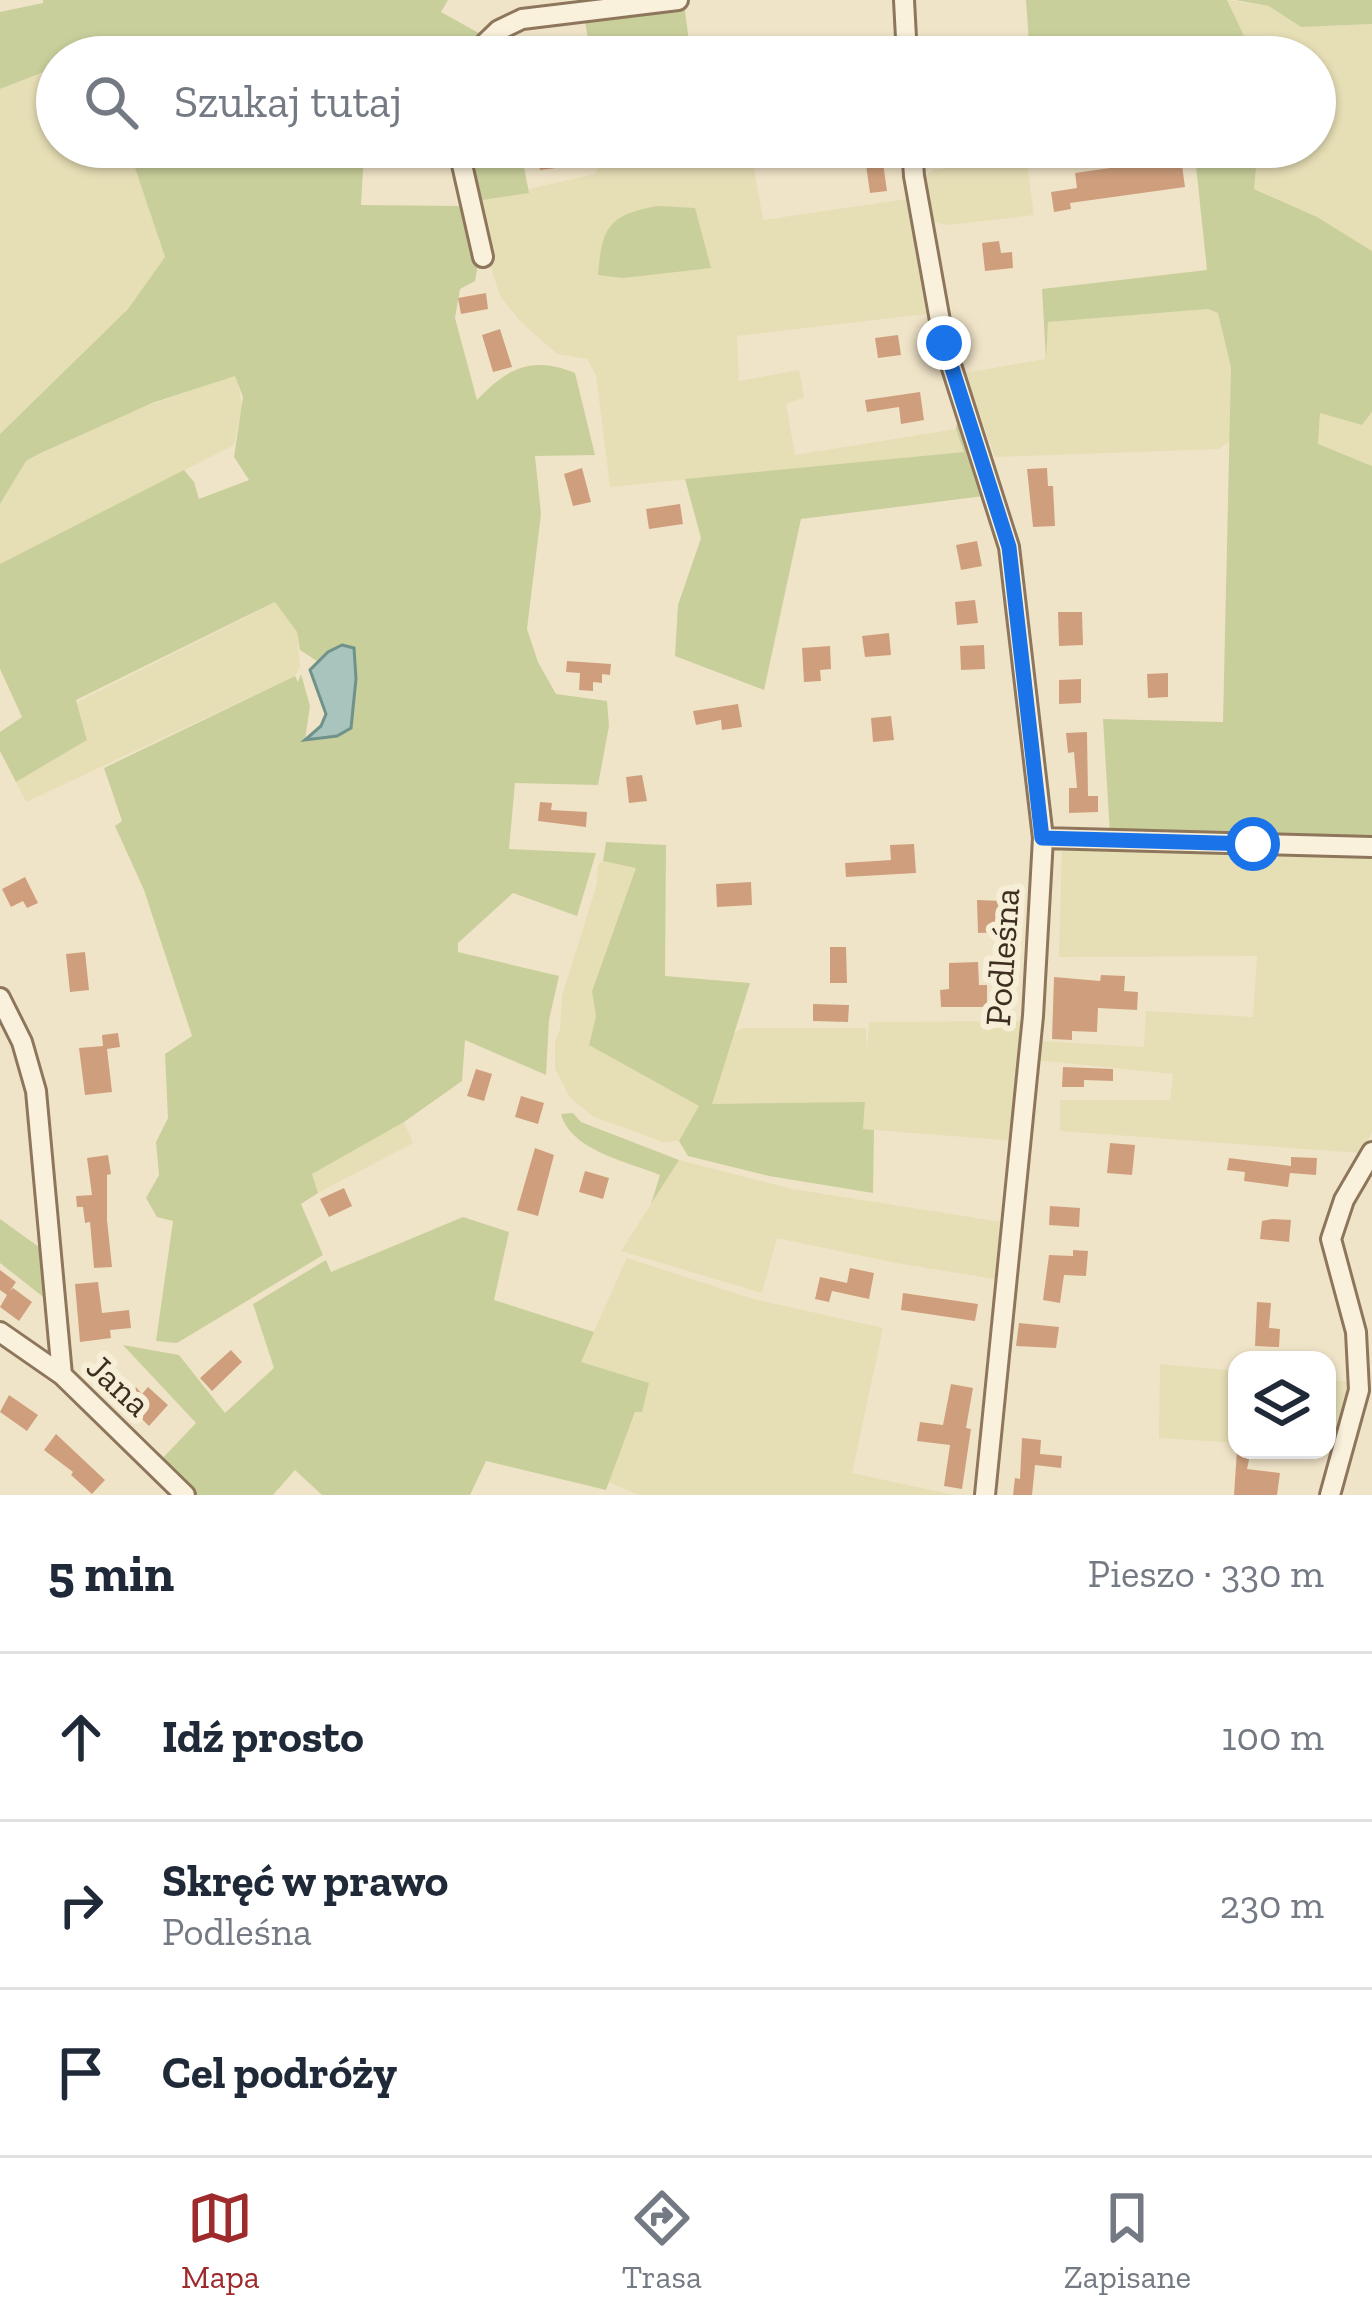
<!DOCTYPE html>
<html lang="pl">
<head>
<meta charset="utf-8">
<style>
  :root { --surface:#fff; --page:#f6f6f7; --text:#1f2937; --muted:#747a83; --line:#e0e1e3; --accent:#9e2a2b }
  body { margin:0; font-family:"Zilla Slab",serif; background:var(--page); color:var(--text) }
  .controls { position:absolute; right:36px; bottom:36px; display:grid; overflow:hidden; border-radius:24px; box-shadow:0 3px 9px #0004 }
  .controls button { width:108px; height:108px; display:grid; place-items:center; padding:0; border:0; border-bottom:3px solid var(--line); background:var(--surface); color:var(--text); font:60px sans-serif }
  .stop { position:absolute; width:36px; height:36px; margin:-27px; border:9px solid #1a73e8; border-radius:50%; background:#fff }
  .stop.end { background:#1a73e8; border-color:#fff; box-shadow:0 3px 12px #0008 }
  .list { margin:0; padding:0; list-style:none }
  h2 { display:flex; justify-content:space-between; align-items:center; height:156px; margin:0; padding:0 48px; font-size:51px }
  h2 small { font-size:39px; font-weight:400; color:var(--muted) }
  .list li { display:grid; grid-template-columns:78px 1fr auto; gap:36px; align-items:center; box-sizing:border-box; height:168px; padding:0 48px; border-top:3px solid var(--line) }
  .list b { display:block; font-size:45px; white-space:nowrap }
  .list p { margin:0; font-size:39px; white-space:nowrap; color:var(--muted) }
  .list em { font-size:39px; font-style:normal; color:var(--muted) }
  .icon { flex:none; width:66px; height:66px; fill:none; stroke:currentColor; stroke-width:2; stroke-linecap:round; stroke-linejoin:round }
  .map { position:relative; flex:none; width:1372px; height:1495px; overflow:hidden }
  .search { position:absolute; background:var(--surface); box-shadow:0 3px 9px #0004; left:36px; right:36px; top:36px; height:132px; display:flex; align-items:center; gap:30px; box-sizing:border-box; padding:0 42px; border-radius:66px; color:var(--muted); font-size:45px }
  .sheet { height:660px; background:var(--surface) }
  nav { display:flex; justify-content:space-around; align-items:center; box-sizing:border-box; height:168px; border-top:3px solid var(--line); background:var(--surface); font-size:33px; color:var(--muted) }
  nav a { display:grid; justify-items:center; gap:6px }
  nav .on { color:var(--accent) }
  .map>svg:first-child { display:block }
</style>
</head>
<body>
<div class="map">
<svg width="1372" height="1495" viewBox="0 0 1372 1495">
  <rect width="100%" height="100%" fill="#f0e4c8"/>
  <path fill="#e6deb5" d="M1227,0L1269,6L1301,27L1372,24V251L1317,217L1253,188L1258,147H1315V57H1254Z
    M57,68V147H128L165,257L128,309L0,434V89Z
    M734,147H750L763,220L907,199L926,314L737,336L739,381L799,370L804,397L786,404L795,455L956,429L965,452L610,487L596,375L587,359L557,354L519,320L500,296L486,252L476,201L595,174L602,161Z
    M1026,157L1034,215L949,225L931,222L924,177L933,170Z
    M1208,309L1218,313L1235,379L1234,432L1229,442L1219,449L995,457L965,373L1045,359L1048,322Z
    M236,375L242,405L234,445L0,564V504L26,461L132,411Z
    M1320,412L1362,425L1372,412V466L1318,445Z
    M276,602L297,632L300,667L295,676L26,802L16,782L87,740L77,702Z
    M1062,847L1372,853V1132L1360,1153L1060,1131V1100H1170L1173,1074L1036,1060L1040,1041L1144,1047L1146,1011L1253,1017L1257,956L1059,957Z
    M603,861L637,867L592,990L596,1016L589,1044L700,1106L679,1141L663,1142L594,1117L570,1098L555,1069V1041L560,1029L562,996L597,884L598,865Z
    M1027,1021L1015,1141L863,1129L865,1103L711,1105L733,1033L743,1028H866L867,1049L869,1022Z
    M404,1122L413,1143L318,1193L312,1174Z
    M679,1160L792,1189L1008,1223L1001,1280L896,1263L777,1238L762,1293L621,1251Z
    M627,1258L753,1299L883,1328L852,1473L954,1495H639L608,1482L636,1411L580,1362Z
    M1160,1364L1237,1371V1443L1159,1438Z
    M1327,1380L1352,1382L1336,1448H1327Z"/>
  <path fill="#c9cf9b" d="M43,0H448L441,12L486,37L470,47L462,57H57V67L0,89V12L43,3Z
    M1026,0H1227L1254,57H1030Z
    M1235,0H1372V24L1301,27L1269,6Z
    M684,3L691,57H591L584,15Z
    M128,147H449L450,153L364,151L361,205L462,206L479,259L475,281L460,289L455,318L477,400C506,369 531,355 575,373L595,455L535,456L541,514L527,629L538,662L556,694L607,701L609,726L598,785L515,783L509,849L596,853L577,916L513,893L458,943V952L559,976L549,1020L546,1075L465,1040L462,1081L404,1122L312,1174L318,1193L301,1204L323,1255L177,1343L156,1341L173,1221L157,1217L146,1198L159,1175L156,1142L168,1118L165,1054L192,1036L144,890L115,826L122,821L104,768L295,676L298,682L301,674L310,706L305,740L337,736L351,728L356,679L354,648L328,651L317,661L300,650L297,632L275,602L76,700L87,740L16,782L0,751V732L22,717L0,669V564L184,470L194,482L199,499L249,480L234,457L243,397L235,376L152,403L39,454L26,461L0,504V434L128,309L165,257Z
    M467,147H520L529,193L476,201Z
    M1194,147H1258L1254,189L1317,217L1372,251V412L1362,425L1320,413L1318,444L1372,466V847L1110,834L1103,719L1223,722L1231,367L1218,313L1208,309L1048,322L1046,359L1042,289L1207,270Z
    M657,206L695,208L711,268L623,278L598,275C602,227 608,215 657,206Z
    M959,412L992,495L801,519L764,690L675,656L678,605L701,538L685,479L964,452L956,429Z
    M606,842L666,845L665,976L750,983L712,1104L865,1102L863,1129L874,1130L873,1193L769,1176L688,1156L679,1141L699,1106L589,1045L596,1016L592,991L636,868L603,861Z
    M573,1113L581,1122L679,1160L651,1204L660,1175C629,1162 571,1151 561,1114Z
    M463,1217L509,1232L494,1300L594,1332L581,1362L649,1383L642,1412H635L606,1490L486,1461L470,1495H322L295,1470L273,1495H194L160,1461L196,1423L123,1345L179,1355L225,1413L274,1368L253,1304L326,1260L331,1272Z
    M0,1219L39,1247L51,1303L0,1263Z"/>
  <path fill="#a9c4bc" stroke="#6f938a" stroke-width="3" d="M342,645L354,648L356,679L351,728L337,736L305,740L321,726L326,714L310,670L328,652Z"/>
  <path fill="#cf9f7d" d="M537,147H576L579,165L540,170Z
    M1181,158L1185,187L1070,203L1071,209L1054,212L1051,192L1077,188L1075,173Z
    M883,163L887,191L870,193L866,165Z
    M999,241L1001,253L1012,252L1013,268L985,271L982,243Z
    M486,293L488,309L461,314L458,298Z
    M500,329L512,367L493,372L482,335Z
    M898,335L901,355L878,358L875,338Z
    M920,392L924,420L901,424L899,407L867,412L865,400Z
    M582,468L591,502L573,506L564,474Z
    M1047,468L1048,486H1053L1055,526L1033,527L1027,469Z
    M680,504L683,524L649,529L646,509Z
    M977,541L982,566L961,570L956,545Z
    M975,600L978,623L957,625L955,602Z
    M1058,612H1082L1083,645L1059,646Z
    M889,633L891,655L865,657L862,636Z
    M984,645L985,669L961,670L960,646Z
    M830,646L831,669L820,670L821,681L804,682L802,648Z
    M567,661L611,664L610,675L602,674V683L593,682V691L579,690L580,673L566,672Z
    M1168,673V697L1148,698L1147,674Z
    M1081,679V703L1059,704V680Z
    M738,704L742,727L722,730L721,720L696,725L693,711Z
    M891,716L894,740L873,742L871,718Z
    M1087,732L1088,796H1098V812L1069,813V788H1077L1074,752L1068,753L1066,733Z
    M642,775L647,801L629,803L626,777Z
    M540,802L552,803L551,810L587,812L586,827L538,821Z
    M914,844L916,873L846,877L845,863L891,860L890,845Z
    M25,877L38,903L27,908L23,901L11,907L2,889Z
    M751,882L752,905L717,907L716,884Z
    M977,900L1003,901V932L978,933Z
    M830,947H846L847,983H830Z
    M85,952L89,990L70,992L66,954Z
    M978,962L979,985H987V1007H941L940,990L949,989V963Z
    M1101,975L1125,976L1124,991L1138,992L1137,1010L1098,1008L1097,1032L1072,1031V1040L1052,1039L1054,977L1100,981Z
    M813,1004L849,1005L848,1022L813,1021Z
    M118,1033L120,1047L107,1049L112,1092L85,1095L79,1048L103,1046L102,1035Z
    M1063,1067L1113,1069V1081L1084,1080V1087H1062Z
    M476,1069L492,1074L484,1101L467,1096Z
    M521,1096L544,1103L538,1124L515,1117Z
    M1110,1143L1135,1145L1132,1175L1107,1173Z
    M535,1148L554,1155L538,1216L517,1210Z
    M108,1155L111,1174L107,1175V1220L112,1267L94,1268L90,1222L85,1223L83,1207H77L76,1196L92,1195L87,1158Z
    M1291,1157L1317,1158L1316,1175L1290,1173L1288,1187L1244,1181L1245,1172L1227,1170L1229,1158L1291,1166Z
    M585,1171L609,1178L603,1199L579,1192Z
    M344,1188L352,1206L329,1217L320,1199Z
    M1050,1206L1080,1208L1079,1227L1049,1225Z
    M1272,1219L1291,1220L1289,1242L1260,1239L1262,1221Z
    M1073,1250L1088,1251L1086,1276L1064,1275L1060,1303L1043,1300L1049,1255L1073,1256Z
    M850,1268L874,1273L869,1299L832,1291L829,1302L815,1299L820,1277L847,1283Z
    M0,1270L16,1282L10,1291L13,1288L32,1302L19,1321L0,1307L7,1295L0,1290Z
    M98,1282L102,1313L129,1310L131,1328L110,1330L111,1338L80,1342L75,1284Z
    M903,1293L978,1304L975,1321L901,1310Z
    M1257,1302L1271,1303L1269,1328L1280,1329L1279,1347L1255,1346Z
    M1019,1323L1059,1327L1056,1348L1016,1346Z
    M231,1350L242,1362L212,1391L200,1378Z
    M951,1384L973,1388L966,1428L971,1429L962,1489L944,1486L950,1445L917,1441L920,1422L943,1425Z
    M136,1387L142,1394L148,1387L168,1405L149,1426L123,1401Z
    M9,1395L38,1415L27,1431L0,1412Z
    M56,1434L105,1480L92,1494L71,1475L73,1472L44,1450Z
    M1022,1438L1041,1440L1040,1454L1062,1456L1061,1468L1035,1465L1032,1495H1013L1015,1478L1020,1479Z
    M1237,1450H1251L1247,1469L1280,1473L1277,1495H1234Z"/>
  <g fill="none" stroke-linecap="round" stroke-linejoin="round">
    <defs>
      <path id="minor" d="M904,0L907,57
        M471,57L499,30L522,19L678,0
        M458,147L483,257
        M912,147L914,176L944,343L1009,547L1043,838L1033,1016L985,1495
        M1043,838L1372,847
        M0,998L22,1042L36,1091L62,1375
        M0,1332L62,1375L185,1495
        M1330,1495L1359,1390L1356,1332L1331,1239L1344,1200L1372,1152"/>
    </defs>
    <use href="#minor" stroke="#8d765c" stroke-width="24"/>
    <use href="#minor" stroke="#faf1dc" stroke-width="18"/>
  </g>
  <g fill="none" stroke-linecap="round" stroke-linejoin="round">
    <path stroke="#1a73e8" stroke-width="15" d="M944,343L1009,547L1042,838L1253,844"/>
  </g>
  <g text-anchor="middle" dominant-baseline="central" stroke-width="12" stroke-linejoin="round" paint-order="stroke">
    <g font-size="36" fill="#3d2e20" stroke="#f7eed8">
      <text transform="translate(1002 957) rotate(-86)">Podleśna</text>
      <text transform="translate(119 1385) rotate(43)">Jana</text>
    </g>
  </g>
</svg>
<div class="controls">
<button><svg class="icon" aria-label="layers" viewBox="0 0 24 24"><path d="M12 4l9 5-9 5-9-5zM3 14l9 5 9-5"/></svg></button>
</div>
<div class="stop" style="left:1253px;top:844px"></div>
<div class="stop end" style="left:944px;top:343px"></div>
<div class="search"><svg class="icon" aria-label="search" viewBox="0 0 24 24"><circle cx="10" cy="10" r="6"/><path d="M15 15l6 6"/></svg>Szukaj tutaj</div>
</div>
<section class="sheet">
<h2>5 min<small>Pieszo · 330 m</small></h2>
<ul class="list">
<li><svg class="icon" aria-label="ahead" viewBox="0 0 24 24"><path d="M12 20V5M6 11l6-6 6 6"/></svg><div><b>Idź prosto</b></div><em>100 m</em></li>
<li><svg class="icon" aria-label="right" viewBox="0 0 24 24"><path d="M7 20v-9h11M14 6l5 5-5 5"/></svg><div><b>Skręć w prawo</b><p>Podleśna</p></div><em>230 m</em></li>
<li><svg class="icon" aria-label="arrive" viewBox="0 0 24 24"><path d="M6 21V4h12l-3 4 3 4H6"/></svg><div><b>Cel podróży</b></div></li>
</ul>
</section>
<nav>
<a class="on"><svg class="icon" aria-label="map" viewBox="0 0 24 24"><path d="M3 6l6-2 6 2 6-2v14l-6 2-6-2-6 2zM9 4v14M15 6v14"/></svg>Mapa</a>
<a><svg class="icon" aria-label="directions" viewBox="0 0 24 24"><path d="M12 3l9 9-9 9-9-9zM9 14v-3h6M13 9l2 2-2 2"/></svg>Trasa</a>
<a><svg class="icon" aria-label="saved" viewBox="0 0 24 24"><path d="M7 4h10v16l-5-4-5 4z"/></svg>Zapisane</a>
</nav>
</body>
</html>
